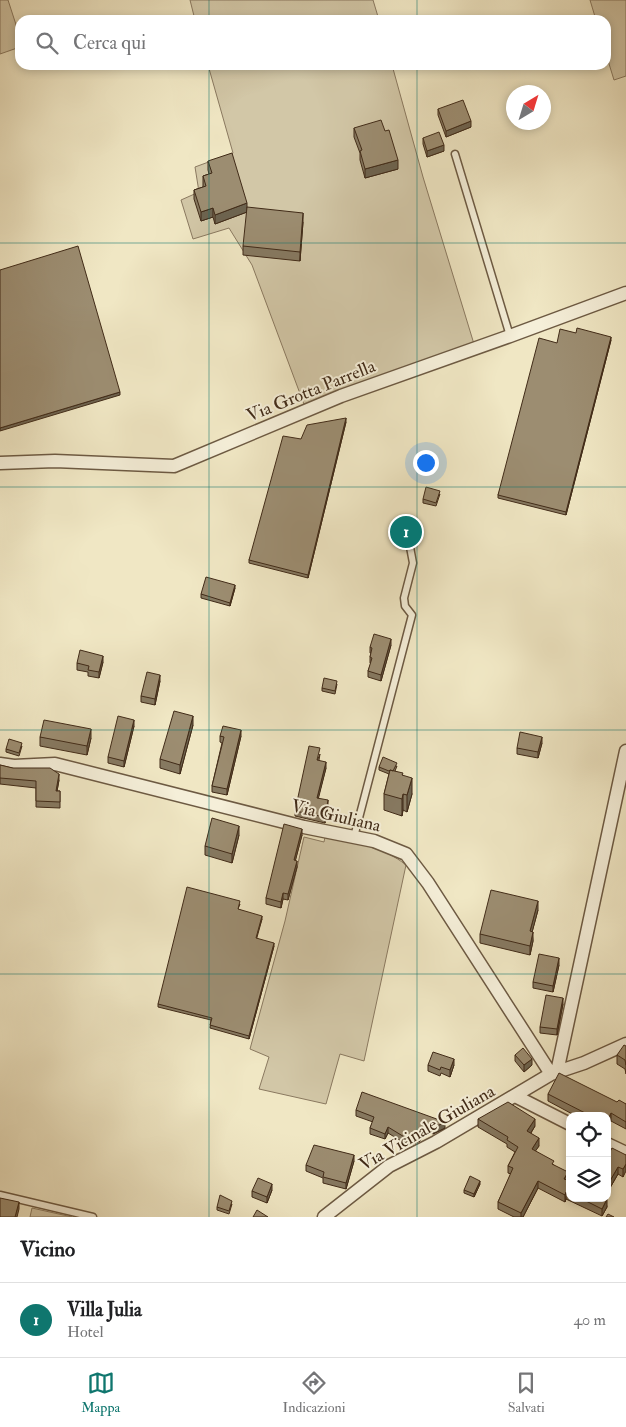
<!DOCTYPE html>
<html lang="it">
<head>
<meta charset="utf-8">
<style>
  :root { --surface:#fff; --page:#f6f6f6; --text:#202124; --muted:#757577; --line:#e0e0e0; --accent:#0f766e }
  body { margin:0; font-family:"IM FELL Double Pica",serif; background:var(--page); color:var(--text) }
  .controls { position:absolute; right:15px; bottom:15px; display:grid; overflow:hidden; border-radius:10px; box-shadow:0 2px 8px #0003 }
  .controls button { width:45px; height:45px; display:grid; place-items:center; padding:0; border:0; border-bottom:1px solid var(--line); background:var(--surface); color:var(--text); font:25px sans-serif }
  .compass { position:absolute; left:506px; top:85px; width:45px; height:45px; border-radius:50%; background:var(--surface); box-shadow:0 2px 8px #0003; rotate:38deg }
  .you { position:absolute; left:425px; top:462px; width:18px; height:18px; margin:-12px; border:4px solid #fff; border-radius:50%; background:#1a73e8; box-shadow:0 0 0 8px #1a73e833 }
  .badge { display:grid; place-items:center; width:32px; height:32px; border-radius:50%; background:var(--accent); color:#fff; font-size:16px; font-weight:700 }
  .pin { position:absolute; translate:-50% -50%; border:2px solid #fff; box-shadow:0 1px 5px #0006 }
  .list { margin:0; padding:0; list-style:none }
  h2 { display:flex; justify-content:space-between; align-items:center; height:65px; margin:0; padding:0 20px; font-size:21px }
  h2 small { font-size:16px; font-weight:400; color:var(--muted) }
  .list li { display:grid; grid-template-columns:32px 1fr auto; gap:15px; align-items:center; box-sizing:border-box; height:75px; padding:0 20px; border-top:1px solid var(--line) }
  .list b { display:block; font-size:19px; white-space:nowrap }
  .list p { margin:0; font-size:16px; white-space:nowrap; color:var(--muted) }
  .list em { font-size:16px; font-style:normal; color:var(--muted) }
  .icon { flex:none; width:28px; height:28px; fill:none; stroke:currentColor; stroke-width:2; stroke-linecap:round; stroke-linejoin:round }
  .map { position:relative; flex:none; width:626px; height:1217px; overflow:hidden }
  .search { position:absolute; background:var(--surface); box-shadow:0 2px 8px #0003; left:15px; right:15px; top:15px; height:55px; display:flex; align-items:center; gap:12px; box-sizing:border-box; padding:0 18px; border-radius:15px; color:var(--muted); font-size:19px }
  .sheet { height:140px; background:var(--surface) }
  nav { display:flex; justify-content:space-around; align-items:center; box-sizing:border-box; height:70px; border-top:1px solid var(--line); background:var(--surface); font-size:14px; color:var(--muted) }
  nav a { display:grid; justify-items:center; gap:2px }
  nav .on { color:var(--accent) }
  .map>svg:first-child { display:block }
</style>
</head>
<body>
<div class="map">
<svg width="626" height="1217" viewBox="0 0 626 1217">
  <rect width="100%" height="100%" fill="#f0e7c4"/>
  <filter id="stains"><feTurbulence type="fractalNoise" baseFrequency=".004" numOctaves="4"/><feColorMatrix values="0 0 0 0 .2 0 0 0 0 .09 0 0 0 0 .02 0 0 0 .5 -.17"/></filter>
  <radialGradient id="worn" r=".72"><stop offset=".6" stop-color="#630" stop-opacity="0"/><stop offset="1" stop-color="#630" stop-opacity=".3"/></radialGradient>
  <path fill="#d2c7a7" stroke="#8a7960" d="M0,0H8L20,37V47L0,54Z
    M190,0H373L379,20H195Z
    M590,0H626V76L614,80L606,54V20H596Z
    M208,65H392L423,177L474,344L305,407L252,265L229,228L193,239L181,200L199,192L195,167L233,153Z
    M304,837L324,842L325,837C353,842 384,847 406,865L364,1061L340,1054L326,1104L259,1089L269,1057L250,1049L285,921Z
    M32,1208L72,1217H30Z"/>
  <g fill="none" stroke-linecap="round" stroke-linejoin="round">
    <defs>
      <path id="lane" d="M455,154L510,336
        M354,837L412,615L405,606L404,598L413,563L410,547
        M0,1195L93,1217"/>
      <path id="street" d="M0,463L55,461L174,466L341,396L510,336L626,293
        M0,764L14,766L55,764L304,827L374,841L406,854L428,883L551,1074
        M557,1072L626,751
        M515,1096L570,1124
        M607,1144L626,1153
        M324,1217L389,1166L436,1142L551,1074L584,1063L626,1044"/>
    </defs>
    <use href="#lane" stroke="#6d5a43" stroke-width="9"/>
    <use href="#street" stroke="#6d5a43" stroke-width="15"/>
    <use href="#lane" stroke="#f5efd9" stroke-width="6"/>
    <use href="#street" stroke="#f5efd9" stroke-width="12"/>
  </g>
  <path fill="#867961" stroke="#412b18" d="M438,109L471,127L446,137L438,115Z
    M354,128L398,169L365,178L360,160V153L354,137Z
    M423,138L444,151L427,157L423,144Z
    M208,161L247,212L215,224L213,217L201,221L194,199V190L203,187V176L209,174L208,170Z
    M303,222L300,261L243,255V246Z
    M611,340L566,515L498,498V495L557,343Z
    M346,422L308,578L249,563V560L301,439Z
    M440,494L436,506L423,503V499Z
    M235,588L230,606L201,598V594Z
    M391,645L381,681L368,677V671L371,663H370V657L371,653H370V647Z
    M103,662L99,678L88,676V672L77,670V663Z
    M160,681L155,705L141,702V696Z
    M337,684L335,694L322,691V688Z
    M193,725L180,774L160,768V759Z
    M134,726L124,767L108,763V757Z
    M220,736H241L227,795L212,792V786L222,743L220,742Z
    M40,737L91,738L87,755L40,746Z
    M542,743L538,758L517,754V748Z
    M22,746L19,756L6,752V749Z
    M320,754L319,760L326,768L318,798L328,806L325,823L295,816V811Z
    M0,765L59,780L57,791H60V808L36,807V788L0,784Z
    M397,766L395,771L403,775L412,794L407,812L403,810L402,816L384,810V794L389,774L379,770V767Z
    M239,835L232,863L205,855V846Z
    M302,835L295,861L297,867L288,900L283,899L281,908L266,904V898Z
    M240,904L238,909L262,919L256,938L274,946L249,1039L210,1028L211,1020L158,1007V1004Z
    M538,910L532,932L533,941L530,955L480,943V934Z
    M559,965L553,992L533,988V982Z
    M563,1004L557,1035L540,1033V1027Z
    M626,1046V1074L625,1069L617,1064V1055Z
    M515,1055L532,1065L524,1072L515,1061Z
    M428,1065H454L450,1077L441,1073L440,1076L428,1071Z
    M548,1094L626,1104V1129L611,1121L607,1116H576L548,1101Z
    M356,1110L445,1128L433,1134L425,1130L420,1141L413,1144L407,1141L406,1144L388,1133L385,1139L370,1134V1128L373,1122L356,1116Z
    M478,1119L535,1126L531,1133L539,1146L535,1151L554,1165L567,1180L570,1181V1198H605L607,1207L602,1216L566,1199L565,1202L538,1188L523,1217H514L498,1209V1202L511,1174L508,1173V1166L515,1152L507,1147V1144L478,1127Z
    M626,1155L623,1177L618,1174L607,1193V1157Z
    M354,1161L346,1189L323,1183V1178L306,1171V1165Z
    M480,1184L474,1197L464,1193V1190Z
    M272,1190L267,1203L252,1197V1191Z
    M232,1204L229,1214L217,1210V1207Z"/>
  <path fill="#6d634f" stroke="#412b18" d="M471,121V127L446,137V131Z
    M444,145V151L427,157V151Z
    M398,160V169L365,178V169Z
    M247,203V212L215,224V215Z
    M213,208V217L201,221V212Z
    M303,213V222L300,261V252Z
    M611,337V340L566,515V512Z
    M120,392V395L0,431V428Z
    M346,418V422L308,578V575Z
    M235,585V588L230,606V603Z
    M391,639V645L381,681V675Z
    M103,656V662L99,678V672Z
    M160,675V681L155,705V699Z
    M193,716V725L180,774V765Z
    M134,720V726L124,767V761Z
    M91,729V738L87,755V746Z
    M241,730V736L227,795V789Z
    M542,737V743L538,758V752Z
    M326,762V768L317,804V798Z
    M59,774V780L56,797V791Z
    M412,778V794L407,812V795Z
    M403,794V810L402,816V799Z
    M328,800V806L325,823V817Z
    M239,826V835L232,863V854Z
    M302,829V835L294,866V860Z
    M297,861V867L288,900V894Z
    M283,893V899L281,908V902Z
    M538,901V910L530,940V931Z
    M262,916V919L256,941V938Z
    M533,932V941L530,955V946Z
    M274,943V946L249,1039V1036Z
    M559,958V965L553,992V986Z
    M563,998V1004L557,1035V1029Z
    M454,1059V1065L450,1077V1070Z
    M532,1059V1065L524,1072V1065Z
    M611,1113V1121L607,1129V1121Z
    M535,1119V1126L527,1139V1131Z
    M445,1122V1128L433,1134V1128Z
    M425,1125V1130L420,1141L413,1144V1139Z
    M388,1127V1133L385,1139V1134Z
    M539,1138V1146L532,1156V1149Z
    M354,1155V1161L346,1189V1183Z
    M626,1164V1171L623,1177V1169Z
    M618,1167V1174L607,1193V1186Z
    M568,1172V1180L564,1186V1179Z
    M480,1181V1184L474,1197V1194Z
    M538,1181V1188L523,1217H521V1213Z
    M272,1184V1190L267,1203V1197Z
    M566,1192V1199L565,1202V1195Z
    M607,1199V1207L602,1216V1209Z
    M19,1202V1209L17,1217H15Z"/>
  <path fill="#9c8d71" stroke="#412b18" d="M463,100L471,121L446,131L438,109Z
    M381,120L385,131L389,130L398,160L365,169L360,151L362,150L354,128Z
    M439,132L444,145L427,151L423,138Z
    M232,153L247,203L215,215L213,208L201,212L194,190L206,186L203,176L212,173L208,161Z
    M247,207L303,213L300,252L243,246Z
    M78,246L120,392L0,428V270Z
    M577,328L611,337L566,512L498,495L539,338L557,343L560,329L576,333Z
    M346,418L308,575L249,560L283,436L301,439L307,425Z
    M426,487L440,491L436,503L423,499Z
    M206,577L235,585L230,603L201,594Z
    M374,634L391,639L381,675L368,671L372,658L370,657L372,648L370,647Z
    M80,650L103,656L99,672L88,670L89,666L77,663Z
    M147,672L160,675L155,699L141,696Z
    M324,678L337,681L335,691L322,688Z
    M174,711L193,716L180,765L160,759Z
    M118,716L134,720L124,761L108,757Z
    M44,720L91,729L87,746L40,737Z
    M223,726L241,730L227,789L212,786L224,737L220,736Z
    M520,732L542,737L538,752L517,748Z
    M9,739L22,743L19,753L6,749Z
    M309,746L320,748L317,760L326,762L317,798L328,800L325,817L295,811Z
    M383,757L397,763L393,771L390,770L389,771L379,767Z
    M0,765L13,768H50L59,774L56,791H60V802L36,801V781L0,778Z
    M390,770L403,773L402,775L412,778L407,795L403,794L402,799L384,794Z
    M212,818L239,826L232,854L205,846Z
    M284,824L302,829L294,860L297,861L288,894L283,893L281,902L266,898Z
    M187,887L240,901L238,909L262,916L256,938L274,943L249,1036L210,1025L212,1018L158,1004Z
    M491,890L538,901L530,931L533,932L530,946L480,934Z
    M539,954L559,958L553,986L533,982Z
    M546,995L563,998L557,1029L540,1027Z
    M624,1045L626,1046V1065L625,1060L617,1055Z
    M523,1048L532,1059L524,1065L515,1055Z
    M433,1052L454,1059L450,1070L441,1067L440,1070L428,1065Z
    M559,1073L617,1102L619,1100L626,1104V1122L611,1113L607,1121V1116H591L548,1094Z
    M362,1092L445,1122L433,1128L425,1125L420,1135L413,1139L407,1136L406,1138L388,1127L385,1134L370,1128L374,1117L356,1110Z
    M508,1102L535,1119L527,1131L539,1138L532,1149L554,1161L552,1164L568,1172L564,1179L570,1181V1194L566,1192L565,1195L538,1181L521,1213L498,1202L513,1168L508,1166L518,1147L507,1140L508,1137L478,1119Z
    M314,1145L354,1155L346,1183L323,1177L324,1172L306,1165Z
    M612,1148L626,1155V1164L623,1169L618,1167L607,1186V1157Z
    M470,1176L480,1181L474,1194L464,1190Z
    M258,1178L272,1184L267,1197L252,1191Z
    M220,1195L232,1201L229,1211L217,1207Z
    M0,1198L19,1202L15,1217H0Z
    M580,1198H605L607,1199L602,1209Z
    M257,1210L268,1217H253Z
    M608,1214L614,1217H606Z"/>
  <path fill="none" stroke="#0f766e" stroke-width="1" stroke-opacity="0.55" d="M209,0V20M417,0V20M209,65V1217M417,65V1217M0,243H626M0,487H626M0,730H626M0,974H626"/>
  <g text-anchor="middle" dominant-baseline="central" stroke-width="4" stroke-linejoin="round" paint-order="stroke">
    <g font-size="18" fill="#412b18" stroke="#f5efd9">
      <text transform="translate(311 391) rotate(-22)">Via Grotta Parrella</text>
      <text transform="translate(336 816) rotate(13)">Via Giuliana</text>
      <text transform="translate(427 1128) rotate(-30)">Via Vicinale Giuliana</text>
    </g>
  </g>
  <rect width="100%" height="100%" filter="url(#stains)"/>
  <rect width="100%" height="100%" fill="url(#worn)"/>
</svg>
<div class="controls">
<button><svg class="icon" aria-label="locate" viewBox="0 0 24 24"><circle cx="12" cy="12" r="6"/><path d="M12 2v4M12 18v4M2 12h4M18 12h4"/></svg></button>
<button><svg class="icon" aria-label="layers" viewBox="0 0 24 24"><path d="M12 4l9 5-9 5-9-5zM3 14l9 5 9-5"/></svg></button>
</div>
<svg class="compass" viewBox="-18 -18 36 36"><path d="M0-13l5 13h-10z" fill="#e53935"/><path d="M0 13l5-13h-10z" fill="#757577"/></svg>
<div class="you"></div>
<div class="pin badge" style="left:406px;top:532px">1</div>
<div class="search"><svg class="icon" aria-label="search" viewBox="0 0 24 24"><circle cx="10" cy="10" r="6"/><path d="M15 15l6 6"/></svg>Cerca qui</div>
</div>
<section class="sheet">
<h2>Vicino<small></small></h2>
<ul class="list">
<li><span class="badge">1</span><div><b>Villa Julia</b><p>Hotel</p></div><em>40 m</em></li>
</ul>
</section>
<nav>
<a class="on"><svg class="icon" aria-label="map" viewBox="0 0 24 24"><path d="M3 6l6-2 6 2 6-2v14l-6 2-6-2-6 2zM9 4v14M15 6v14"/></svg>Mappa</a>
<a><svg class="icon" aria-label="directions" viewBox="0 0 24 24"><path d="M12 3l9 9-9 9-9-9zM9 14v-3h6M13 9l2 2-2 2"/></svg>Indicazioni</a>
<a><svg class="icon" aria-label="saved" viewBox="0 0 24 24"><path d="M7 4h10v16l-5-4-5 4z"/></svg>Salvati</a>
</nav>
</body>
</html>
